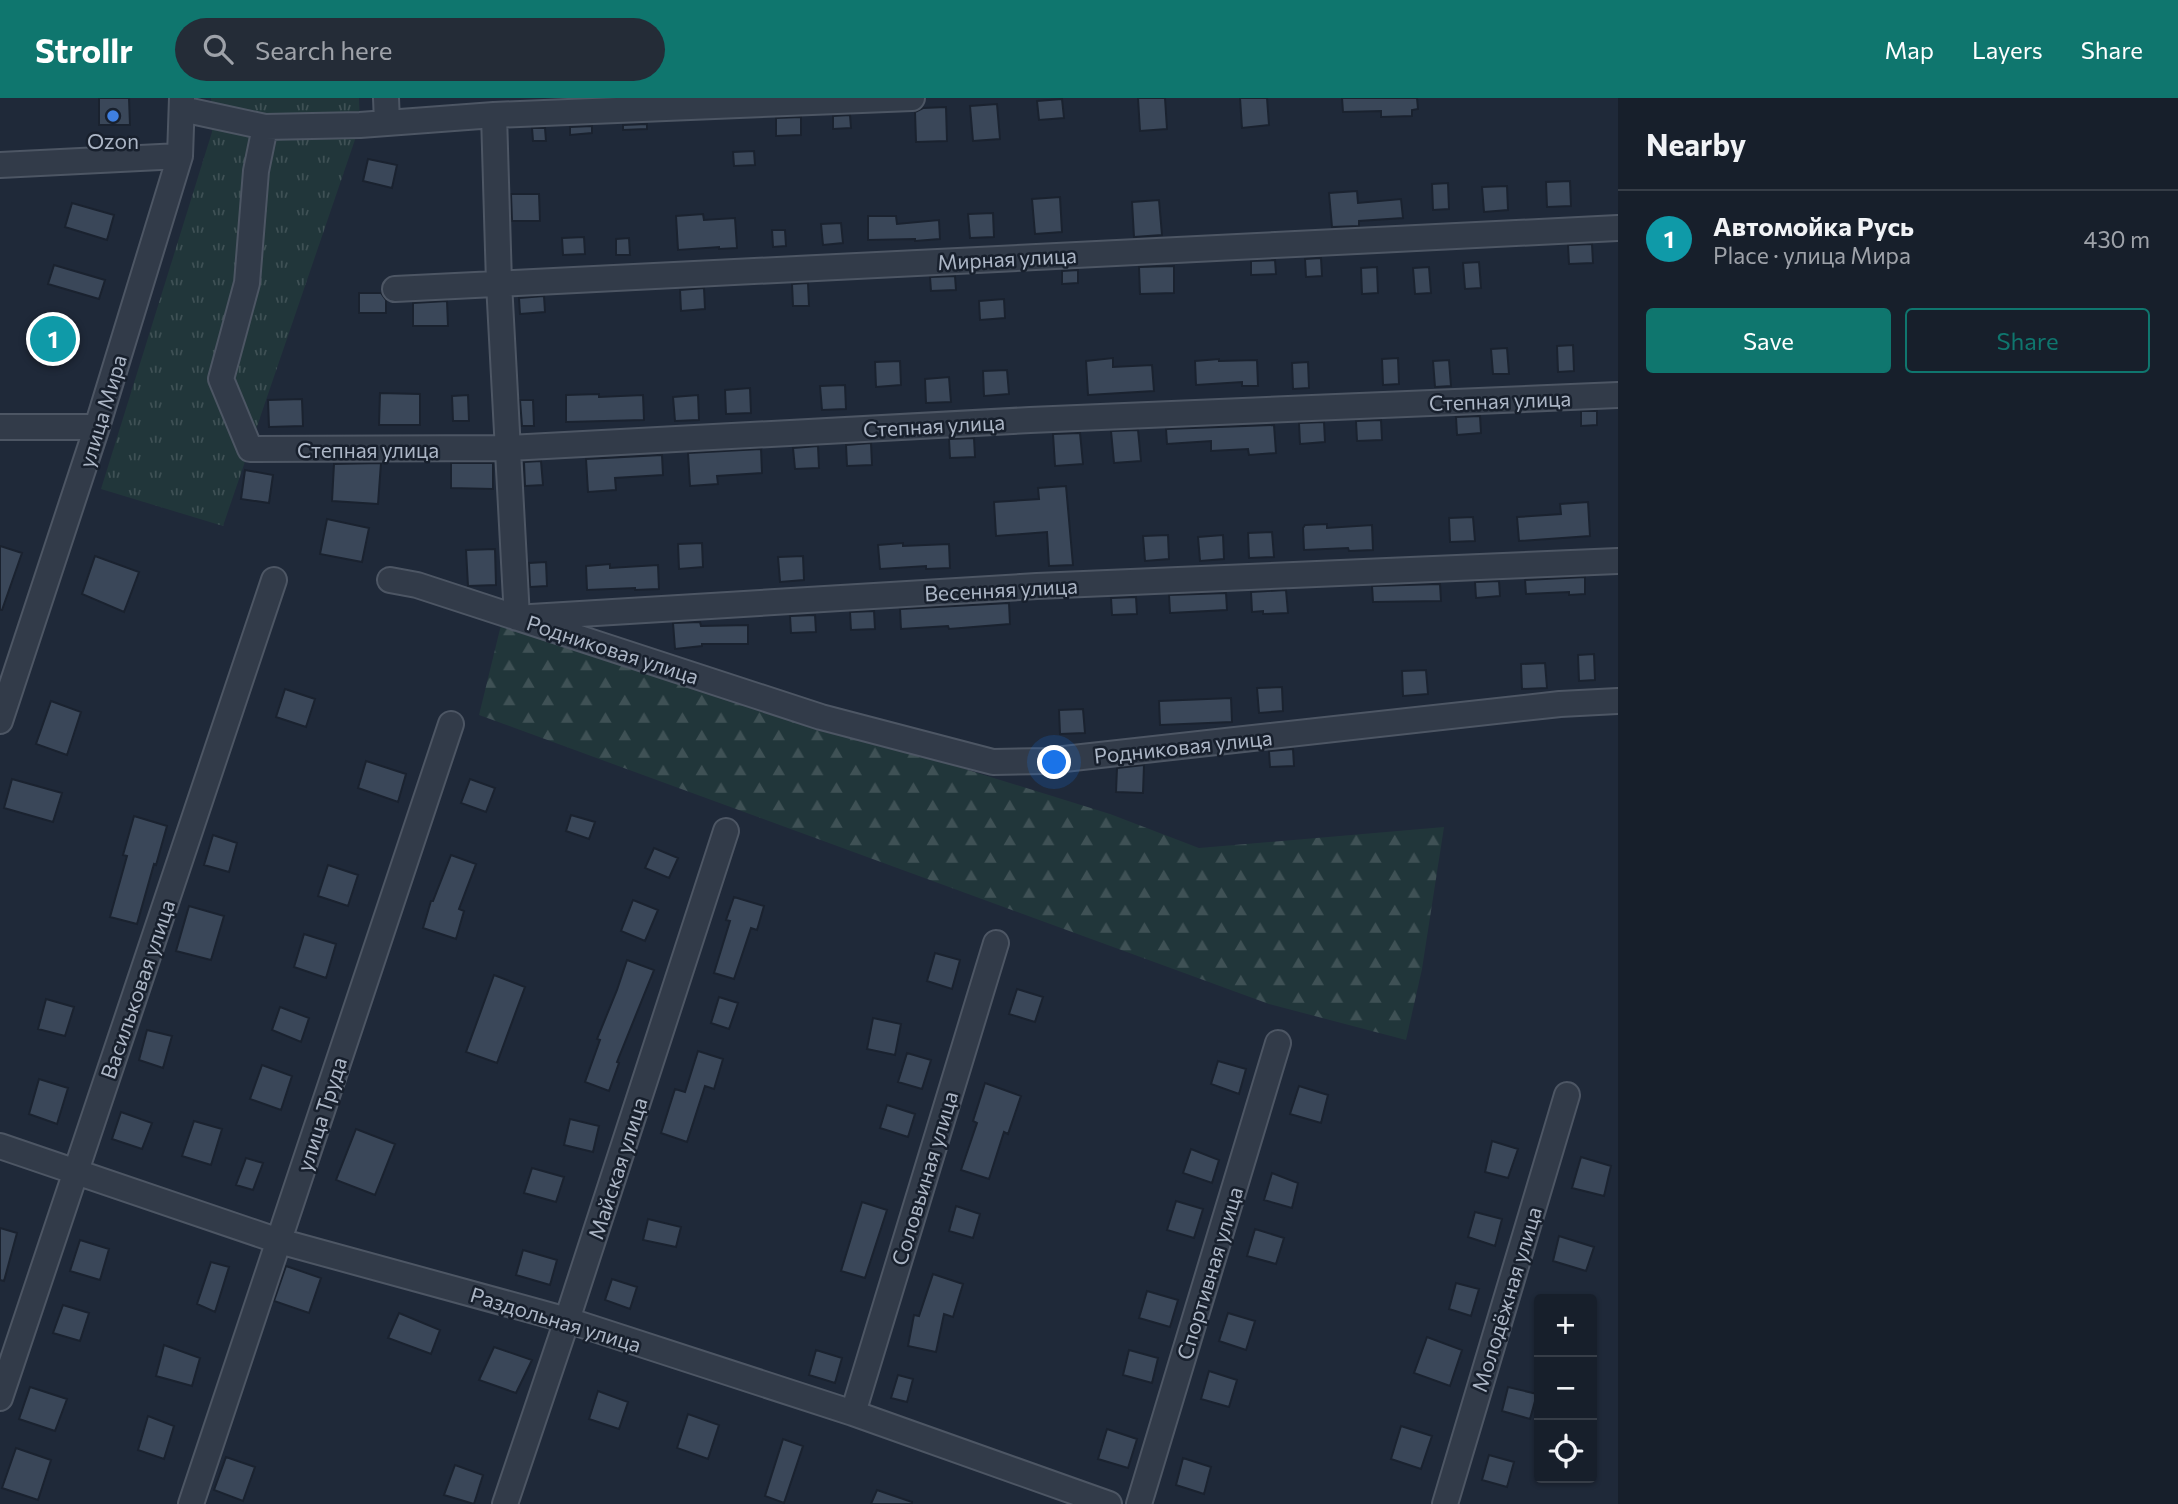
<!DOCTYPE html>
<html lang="en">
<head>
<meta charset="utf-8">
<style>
  :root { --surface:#171f2b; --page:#242c37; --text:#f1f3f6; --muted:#9ea2a9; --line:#363d47; --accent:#0f766e }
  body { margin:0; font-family:Commissioner,sans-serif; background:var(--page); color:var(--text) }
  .controls { position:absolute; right:21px; bottom:21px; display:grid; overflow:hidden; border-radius:7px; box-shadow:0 2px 5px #0004 }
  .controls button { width:63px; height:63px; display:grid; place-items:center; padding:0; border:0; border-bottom:2px solid var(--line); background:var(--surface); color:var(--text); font:35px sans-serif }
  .you { position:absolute; left:1055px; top:665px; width:24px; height:24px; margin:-18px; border:5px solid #fff; border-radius:50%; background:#1a73e8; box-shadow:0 0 0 10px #1a73e833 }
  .badge { display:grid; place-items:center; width:46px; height:46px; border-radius:50%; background:var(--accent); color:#fff; font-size:23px; font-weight:700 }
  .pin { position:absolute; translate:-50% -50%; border:4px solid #fff; box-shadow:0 2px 7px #0006 }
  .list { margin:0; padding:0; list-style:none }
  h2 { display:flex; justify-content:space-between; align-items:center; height:91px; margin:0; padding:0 28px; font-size:30px }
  h2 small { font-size:23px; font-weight:400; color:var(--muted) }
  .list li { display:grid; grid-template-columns:46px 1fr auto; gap:21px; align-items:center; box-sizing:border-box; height:98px; padding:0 28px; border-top:2px solid var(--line) }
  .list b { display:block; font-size:26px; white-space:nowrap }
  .list p { margin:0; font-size:23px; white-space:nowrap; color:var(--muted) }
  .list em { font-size:23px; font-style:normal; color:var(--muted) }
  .actions { display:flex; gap:14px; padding:21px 28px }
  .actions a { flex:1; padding:16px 0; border:2px solid var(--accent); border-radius:7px; text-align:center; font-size:24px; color:var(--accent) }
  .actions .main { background:var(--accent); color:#fff }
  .icon { flex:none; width:38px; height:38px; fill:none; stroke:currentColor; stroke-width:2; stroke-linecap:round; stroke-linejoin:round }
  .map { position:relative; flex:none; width:1618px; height:1406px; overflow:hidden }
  header { display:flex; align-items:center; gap:42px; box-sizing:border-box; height:98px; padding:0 35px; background:var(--accent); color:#fff }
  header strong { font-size:33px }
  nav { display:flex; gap:38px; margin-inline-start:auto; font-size:24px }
  .search { width:490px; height:63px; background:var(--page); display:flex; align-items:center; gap:18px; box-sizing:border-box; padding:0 24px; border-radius:38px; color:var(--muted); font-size:26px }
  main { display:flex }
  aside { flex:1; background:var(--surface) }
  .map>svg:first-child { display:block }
</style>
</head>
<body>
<header>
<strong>Strollr</strong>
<div class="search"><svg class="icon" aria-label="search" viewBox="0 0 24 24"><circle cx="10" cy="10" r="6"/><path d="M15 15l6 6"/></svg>Search here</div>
<nav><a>Map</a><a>Layers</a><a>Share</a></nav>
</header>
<main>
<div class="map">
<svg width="1618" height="1406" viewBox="0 0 1618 1406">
  <defs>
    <pattern id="grass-tufts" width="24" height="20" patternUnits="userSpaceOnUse" patternTransform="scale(1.75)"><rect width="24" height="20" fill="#21363a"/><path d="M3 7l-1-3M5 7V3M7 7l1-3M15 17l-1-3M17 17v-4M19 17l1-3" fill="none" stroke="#3f5155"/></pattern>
    <pattern id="forest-firs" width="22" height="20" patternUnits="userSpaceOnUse" patternTransform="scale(1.75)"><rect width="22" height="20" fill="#21363a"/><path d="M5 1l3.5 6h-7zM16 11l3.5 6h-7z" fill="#3f5155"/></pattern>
  </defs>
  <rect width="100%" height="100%" fill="#1f2939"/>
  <path fill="url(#grass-tufts)" d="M211,0H359L360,27L223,428L101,391L212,34Z"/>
  <path fill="url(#forest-firs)" d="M501,527L1110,716L1199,750L1444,729L1422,871L1406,942L1269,906L479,617Z"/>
  <path fill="#3a4759" stroke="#1a222f" stroke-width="2" d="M99,0H129L130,27H99Z
    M1138,0H1165L1167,31L1140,33Z
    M1240,0H1267L1269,27L1242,30Z
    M1342,0H1417L1418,11L1412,12V18L1381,19V13L1343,14Z
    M1062,1L1064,20L1039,22L1037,3Z
    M997,6L1000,41L973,43L970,8Z
    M946,9L947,43L916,44L915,14L923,10Z
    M850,17L851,30L833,31V18Z
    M801,19V37L776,38V20Z
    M647,26V31L623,32V27Z
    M592,28V35L570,37V29Z
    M532,30H545L546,43H533Z
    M754,53L755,67L734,68L733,54Z
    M368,61L397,67L392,90L363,83Z
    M1570,83L1571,108L1547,109L1546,84Z
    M1448,85L1449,111L1433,112L1432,86Z
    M1507,88L1508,112L1484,114L1482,89Z
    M1357,93L1358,105L1401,101L1403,120L1359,123V128L1332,129L1329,95Z
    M511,96H539L540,123H512Z
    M1060,99L1062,134L1035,136L1032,101Z
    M1159,102L1162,137L1134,139L1132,104Z
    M72,105L114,117L107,142L65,129Z
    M993,115L994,139L970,140L968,116Z
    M703,116L704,122L735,120L737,150L719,151V149L678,152L676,118Z
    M868,118H896L897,126L939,122L940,141L915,143V141L868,142Z
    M841,125L843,145L823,147L821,126Z
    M772,132H785L786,148L773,149Z
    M584,139L585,156L563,157L562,140Z
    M629,140L630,157H616V141Z
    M1592,146L1593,165L1569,166L1568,147Z
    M1321,160L1322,178L1306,179L1305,161Z
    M1275,162L1276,176L1251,177V163Z
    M1479,164L1481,190L1465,191L1463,165Z
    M54,167L105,182L99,201L48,186Z
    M1174,168V195L1140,196L1139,169Z
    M1377,169L1378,195L1362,196L1361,170Z
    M1429,169L1431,195L1415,196L1413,170Z
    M1078,172V185L1062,186V173Z
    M955,178L956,192L931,193L930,179Z
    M808,185L809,208H793L792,186Z
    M704,190L705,211L681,213L680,192Z
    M359,195H381L386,202V215H359Z
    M544,198L545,214L520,216L519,200Z
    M1004,201L1005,220L980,222L979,203Z
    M447,203L448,228H413V205Z
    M45,215L75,225L60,267L31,257Z
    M1573,247L1574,273L1558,274L1557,248Z
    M1507,250L1509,276H1493L1491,251Z
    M1113,260V269L1152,267L1154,293L1088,297L1086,263Z
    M1398,260L1399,286L1383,287L1382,261Z
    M1219,261V263L1257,262L1258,288H1242V284L1196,287L1195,263Z
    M1449,262L1451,288L1435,289L1433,263Z
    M900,263L901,287L876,289L875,264Z
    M1308,264L1309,290L1293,291L1292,265Z
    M1007,272L1009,296L984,298L983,273Z
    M949,279L951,304L926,305L925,281Z
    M845,287L846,311L822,312L820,288Z
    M750,290L751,315L726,316L725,292Z
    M380,295L420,296V327H379Z
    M599,296V299L643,297L644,322L566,324V297Z
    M468,297L469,323H453L452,298Z
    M698,297L699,322L675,323L673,299Z
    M302,301L303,328L269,329L268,302Z
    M520,302H533L534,328H522Z
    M1581,313H1597V327L1581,328Z
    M1480,318L1481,335L1457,337L1456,319Z
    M1381,322L1382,342L1357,343L1356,323Z
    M1324,324L1325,344L1300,346L1299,325Z
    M1274,327L1276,355L1249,357L1248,351L1211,353V343L1167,346L1166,331Z
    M1138,332L1141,363L1114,365L1111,333Z
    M1080,335L1083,366L1055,368L1053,336Z
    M974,340L975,359L950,360L949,341Z
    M871,345L872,367L847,368L846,347Z
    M818,348L819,370L795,371L793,350Z
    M761,351L762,375L717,378L718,386L690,388L688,355Z
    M662,357L663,377L615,380L616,392L588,394L586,361Z
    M541,363L543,387L525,388L524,364Z
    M381,365L378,406L332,403L334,366Z
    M451,365H493V391L451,390Z
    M245,372L273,377L269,405L241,401Z
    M1066,388L1073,467L1049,468L1047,434L996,438L994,404L1039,401L1038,390Z
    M1588,404L1590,438L1519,443L1517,419L1561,416L1560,406Z
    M1473,419L1475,443L1450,444L1449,420Z
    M327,421L369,430L362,464L320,456Z
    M1327,426V430L1372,427L1373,452L1349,453L1348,450L1304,452L1303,430L1305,427Z
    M1272,434L1274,459L1249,460L1248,435Z
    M1168,437L1169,461L1145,463L1143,438Z
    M1223,437L1224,461L1200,463L1198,439Z
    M702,445L703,469L679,471L678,446Z
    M903,445V448L949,446L950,470L926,471V468L880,471L878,447Z
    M0,448L22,455L2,512H0Z
    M495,451L496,487L468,488L466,452Z
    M95,458L139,474L124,514L82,496Z
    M803,458L804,482L780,484L778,459Z
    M546,464L547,488L530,489L529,465Z
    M610,466V470L658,467L659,491L635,492V490L587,492L586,468Z
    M1585,479V496L1569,497V494L1526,496L1525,482Z
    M1499,483L1500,498L1476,500L1475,484Z
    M1440,486L1441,503L1373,504L1372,488Z
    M1286,492L1288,515L1263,516V513L1252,514L1251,494Z
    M1226,495L1227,512L1170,515L1169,497Z
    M1136,499L1137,516L1112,517L1111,500Z
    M1009,505L1010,526L949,531L948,528L901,531L900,511Z
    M874,513L875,531L851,532L850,514Z
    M815,517L816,534L791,535L790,518Z
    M700,524L701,528L748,527V546H702V548L675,551L673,525Z
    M1594,556L1595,582L1579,583L1578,557Z
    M1545,565L1547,590L1522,591L1521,566Z
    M1426,572L1428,596L1403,598L1402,573Z
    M1282,589L1283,613L1259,615L1257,590Z
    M285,591L315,601L306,629L276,619Z
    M1231,600L1232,624L1160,627L1159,603Z
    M51,603L81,614L67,657L36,646Z
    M1083,611L1085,635L1060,636L1059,612Z
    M1293,651L1294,668L1270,669L1269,653Z
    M366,663L406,676L398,704L358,690Z
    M1144,667L1143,695L1116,694L1117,670Z
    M12,681L62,695L53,724L4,710Z
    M470,681L495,690L486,714L461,705Z
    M571,717L595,724L589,741L566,733Z
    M134,718L167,728L156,767L154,766L137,826L110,819L127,758L123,757Z
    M213,737L237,745L229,774L204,767Z
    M654,750L678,760L669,780L645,770Z
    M451,757L476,766L459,811L464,813L456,841L423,830L431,803H433Z
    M328,767L358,777L348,808L318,798Z
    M734,799L764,808L757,832L751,830L734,881L714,875L730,823L726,822Z
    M633,802L658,812L645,843L621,833Z
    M189,808L224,818L211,862L176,853Z
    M304,836L336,846L326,880L294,869Z
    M935,855L960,862L952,891L927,883Z
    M627,862L654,872L617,964L619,965L609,993L585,984L600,942L597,941L617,892Z
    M494,877L525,889L497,965L466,954Z
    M1017,891L1043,899L1035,924L1009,916Z
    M719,899L738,905L729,931L711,925Z
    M46,901L74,909L65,938L38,931Z
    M280,909L309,920L301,944L272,932Z
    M873,920L901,926L895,957L867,951Z
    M147,932L172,938L163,970L139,962Z
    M698,953L723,961L714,991L705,988L687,1044L661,1035L675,991L685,994Z
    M907,955L931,962L922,991L898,984Z
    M1218,963L1246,971L1239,996L1211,986Z
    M262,967L292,978L281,1012L250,1001Z
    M39,981L68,990L57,1026L29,1016Z
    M985,985L1021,998L1008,1036L1004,1034L989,1081L961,1072L977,1025L973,1023Z
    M1299,988L1328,997L1321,1025L1290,1016Z
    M887,1007L915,1016L908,1039L880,1030Z
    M121,1014L152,1025L142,1051L112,1041Z
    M570,1021L599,1028L593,1054L564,1047Z
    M194,1023L222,1031L211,1067L182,1058Z
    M356,1031L395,1046L375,1097L336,1082Z
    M1492,1043L1518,1051L1508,1080L1485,1074Z
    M1191,1051L1219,1062L1212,1085L1183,1075Z
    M1581,1059L1611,1068L1604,1098L1572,1090Z
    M246,1060L263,1065L253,1092L236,1087Z
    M532,1070L564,1079L556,1104L524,1095Z
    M1272,1075L1298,1085L1292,1110L1264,1102Z
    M1176,1103L1203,1111L1194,1140L1167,1132Z
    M862,1104L887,1112L865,1180L841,1173Z
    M956,1108L980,1116L973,1140L949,1133Z
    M1475,1114L1502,1121L1495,1148L1468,1139Z
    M648,1121L681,1129L676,1149L643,1142Z
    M0,1130L17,1135L4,1183L0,1182Z
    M1255,1131L1284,1140L1276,1166L1247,1158Z
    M1559,1138L1594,1149L1586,1173L1553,1163Z
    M80,1142L109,1151L100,1182L70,1173Z
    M523,1152L557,1162L550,1187L516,1177Z
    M211,1164L229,1169L215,1214L197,1206Z
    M286,1168L321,1180L309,1215L274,1203Z
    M933,1176L963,1186L953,1219L944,1216L936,1254L908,1248L914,1217L919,1218Z
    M612,1181L637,1189L630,1211L605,1202Z
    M1456,1185L1479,1191L1471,1218L1449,1211Z
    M1147,1193L1178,1202L1170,1229L1139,1220Z
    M63,1207L89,1215L80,1243L53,1235Z
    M399,1215L440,1232L431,1256L388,1240Z
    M1228,1215L1255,1223L1246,1252L1219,1243Z
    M1427,1239L1462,1252L1450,1288L1414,1275Z
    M164,1247L200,1260L192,1288L156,1278Z
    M494,1249L532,1262L516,1295L479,1282Z
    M816,1252L842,1260L835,1285L809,1277Z
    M1129,1252L1158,1260L1152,1285L1123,1277Z
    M1209,1273L1237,1282L1229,1309L1201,1301Z
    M898,1277L913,1281L907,1304L891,1300Z
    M30,1289L67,1301L55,1333L19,1321Z
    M1508,1289L1537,1296L1530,1321L1502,1313Z
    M598,1293L628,1304L619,1331L589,1321Z
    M688,1316L719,1327L708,1361L677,1350Z
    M148,1318L174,1328L164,1361L138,1352Z
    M1401,1328L1432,1338L1421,1371L1391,1361Z
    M1107,1331L1137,1341L1128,1370L1098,1361Z
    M783,1341L803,1348L784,1405L765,1398Z
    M16,1350L51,1362L38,1402L2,1390Z
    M1489,1357L1514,1364L1507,1389L1482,1382Z
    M226,1359L255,1369L243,1403L214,1392Z
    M1183,1360L1211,1369L1204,1396L1176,1387Z
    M455,1367L483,1377L474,1406L444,1397Z
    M877,1392L912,1404V1406H871Z"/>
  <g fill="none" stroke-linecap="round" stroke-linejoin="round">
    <defs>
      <path id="minor" d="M386,0L387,24
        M182,11L265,29L360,27L494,17L912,0
        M494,17L499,185L517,520
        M265,29L256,73L247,185L221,281L250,351L509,350L1030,322L1618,297
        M0,67L180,58
        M395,191L1618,130
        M0,329H97
        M390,482L417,487L821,619L993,664L1046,663L1560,606L1618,603
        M531,519L1037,488L1618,463
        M0,623L97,329L180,58L182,0
        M0,1048L279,1143L567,1222L853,1315L1109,1406
        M0,1300L274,482
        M853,1315L996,845
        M191,1406L451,626
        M505,1406L567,1222L726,733
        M1139,1406L1278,945
        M1445,1406L1567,997"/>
    </defs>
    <use href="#minor" stroke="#4d5664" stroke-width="28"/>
    <use href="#minor" stroke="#323b49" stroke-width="24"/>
  </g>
  <circle fill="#3f7fe0" stroke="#18202d" stroke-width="2.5" cx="113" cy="18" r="7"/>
  <g text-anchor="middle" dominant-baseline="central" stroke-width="5" stroke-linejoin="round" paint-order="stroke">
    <g font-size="21" fill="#acb6c6" stroke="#18202d">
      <text x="113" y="42">Ozon</text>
    </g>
    <g font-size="21" fill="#acb6c6" stroke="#18202d">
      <text transform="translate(1007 160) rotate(-3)">Мирная улица</text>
      <text transform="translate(1500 302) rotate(-2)">Степная улица</text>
      <text transform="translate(102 313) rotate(-73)">улица Мира</text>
      <text transform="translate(934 327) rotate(-3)">Степная улица</text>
      <text x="368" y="351">Степная улица</text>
      <text transform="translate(1001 491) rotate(-3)">Весенняя улица</text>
      <text transform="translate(613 551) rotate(18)">Родниковая улица</text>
      <text transform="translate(1183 648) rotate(-6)">Родниковая улица</text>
      <text transform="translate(137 891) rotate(-71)">Васильковая улица</text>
      <text transform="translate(321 1016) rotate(-72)">улица Труда</text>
      <text transform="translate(617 1070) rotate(-72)">Майская улица</text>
      <text transform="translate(924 1080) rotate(-73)">Соловьиная улица</text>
      <text transform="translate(1209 1175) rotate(-73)">Спортивная улица</text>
      <text transform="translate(1506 1201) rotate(-73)">Молодёжная улица</text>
      <text transform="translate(556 1221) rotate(17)">Раздольная улица</text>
    </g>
  </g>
</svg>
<div class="controls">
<button>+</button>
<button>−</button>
<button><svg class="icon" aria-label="locate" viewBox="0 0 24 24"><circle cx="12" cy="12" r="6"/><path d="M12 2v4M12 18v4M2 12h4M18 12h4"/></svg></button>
</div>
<div class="you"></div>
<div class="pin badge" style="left:53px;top:241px;background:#0f9aa8">1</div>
</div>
<aside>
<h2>Nearby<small></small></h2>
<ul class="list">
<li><span class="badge" style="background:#0f9aa8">1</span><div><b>Автомойка Русь</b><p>Place · улица Мира</p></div><em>430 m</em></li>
</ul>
<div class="actions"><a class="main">Save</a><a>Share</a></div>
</aside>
</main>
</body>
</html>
